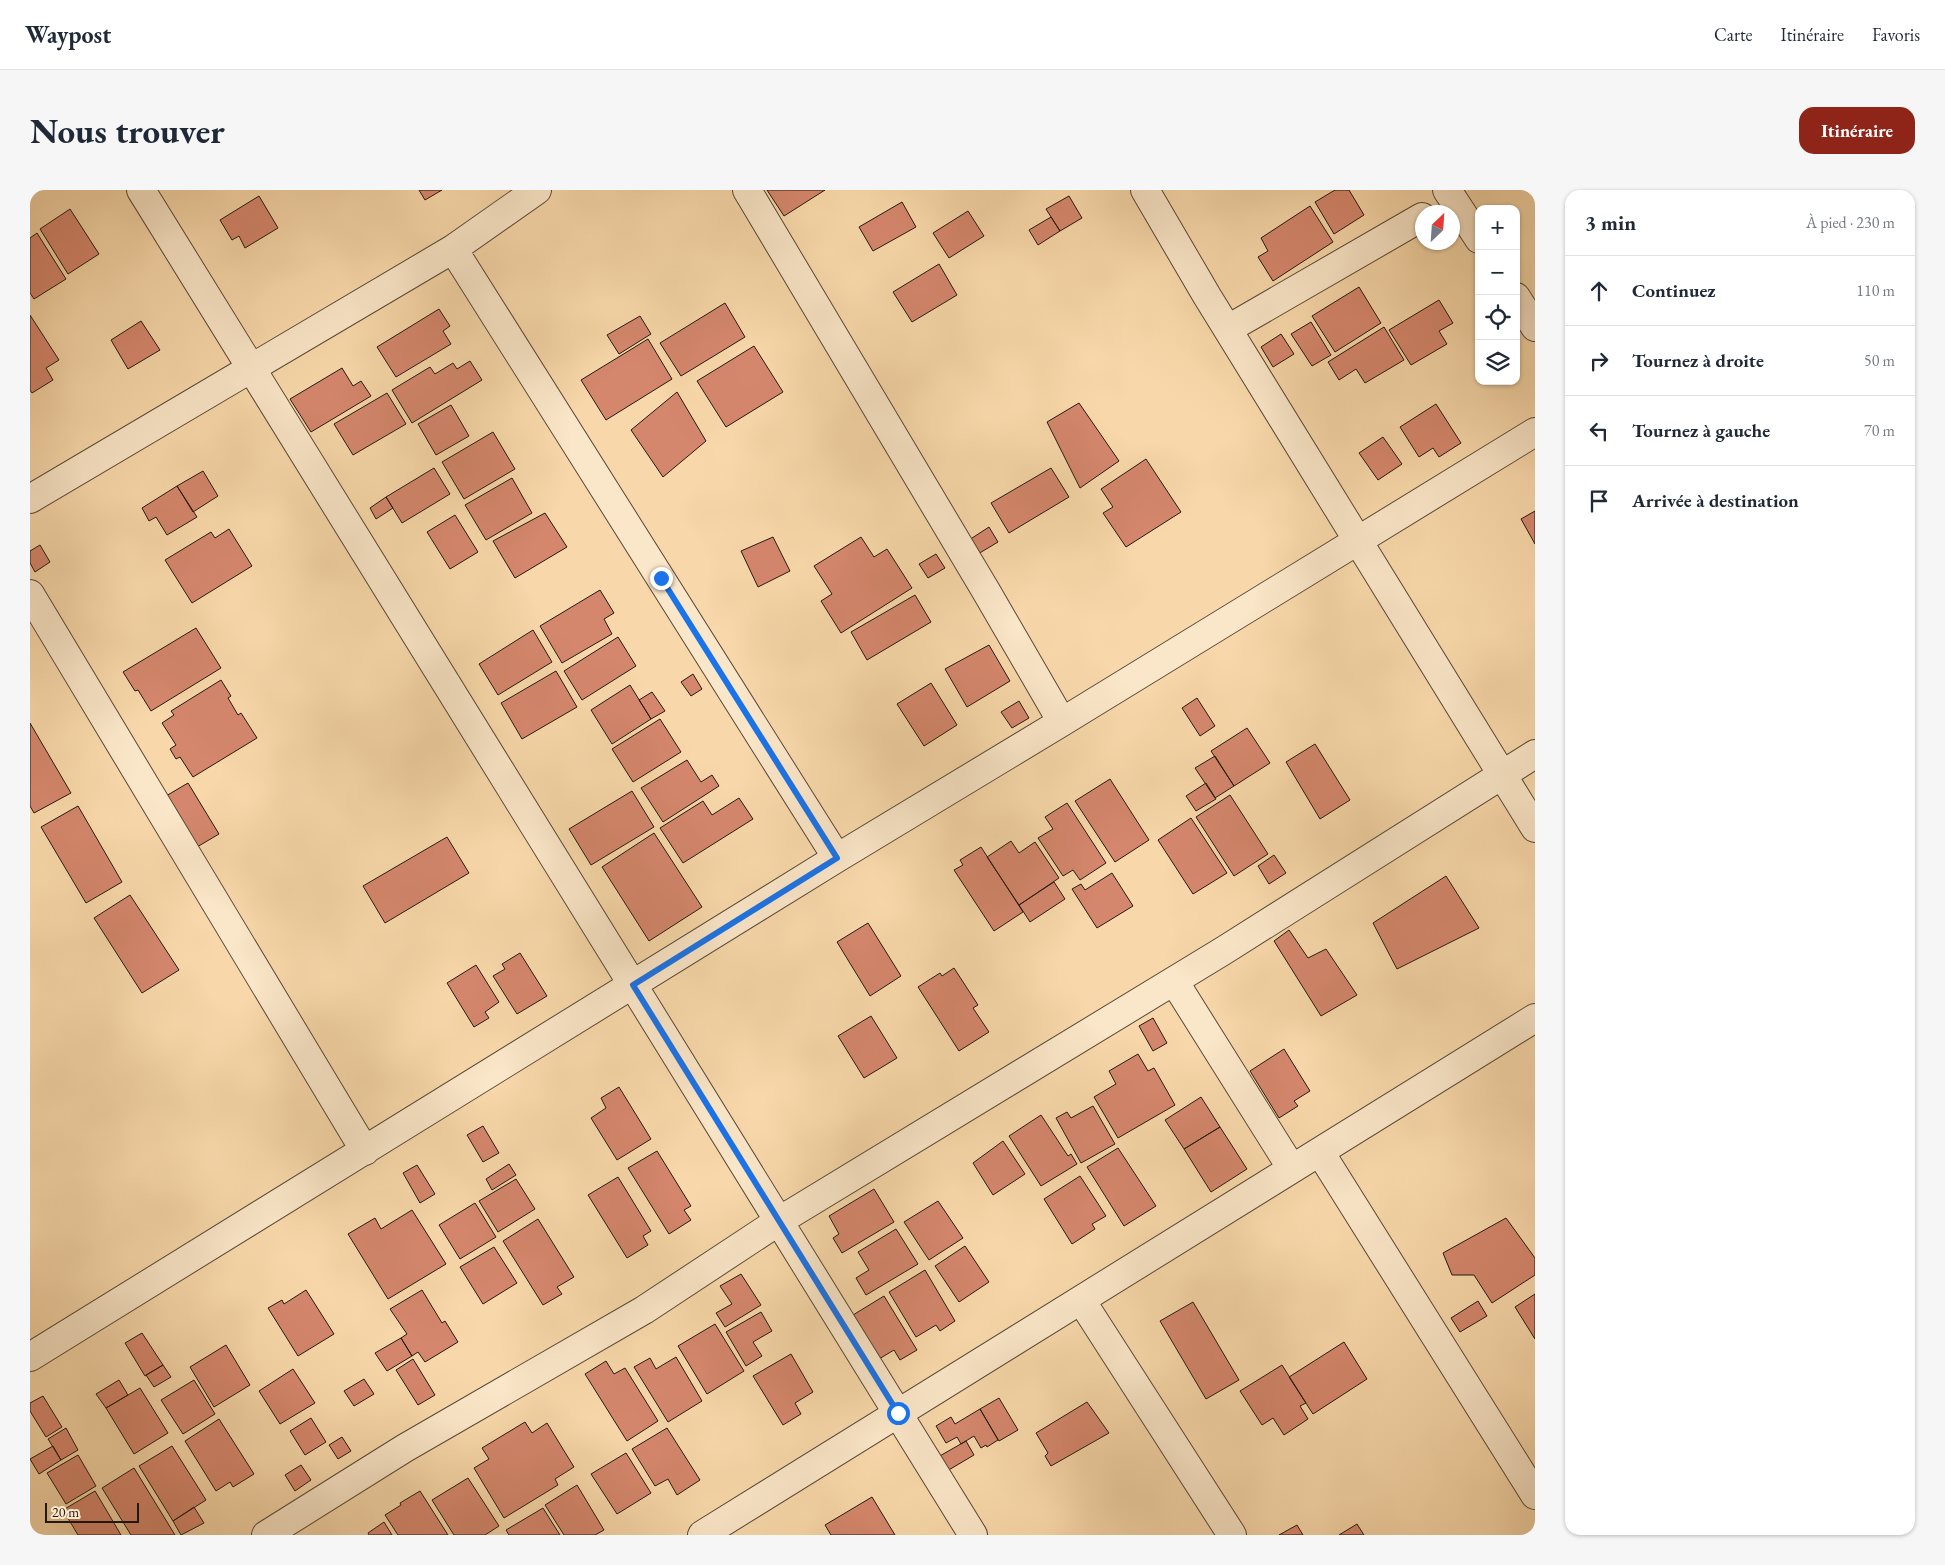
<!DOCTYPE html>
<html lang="fr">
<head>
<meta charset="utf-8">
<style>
  :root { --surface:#fff; --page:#f6f6f7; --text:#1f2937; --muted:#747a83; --line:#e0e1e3; --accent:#8f2418 }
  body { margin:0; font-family:"EB Garamond",serif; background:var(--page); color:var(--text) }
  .controls { position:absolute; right:15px; top:15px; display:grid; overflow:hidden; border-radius:10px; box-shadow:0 1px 4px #0004 }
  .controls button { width:45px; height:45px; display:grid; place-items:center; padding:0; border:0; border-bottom:1px solid var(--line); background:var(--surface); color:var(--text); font:25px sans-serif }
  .compass { position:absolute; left:1385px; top:15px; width:45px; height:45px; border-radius:50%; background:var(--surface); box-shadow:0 1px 4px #0004; rotate:25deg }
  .scale { position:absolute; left:15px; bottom:12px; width:94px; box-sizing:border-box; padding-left:5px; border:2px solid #241910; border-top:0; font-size:14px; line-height:18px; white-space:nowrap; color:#241910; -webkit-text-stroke:4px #fae6c8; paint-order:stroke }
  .stop { position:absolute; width:15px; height:15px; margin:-11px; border:4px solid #1a73e8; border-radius:50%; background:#fff }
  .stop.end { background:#1a73e8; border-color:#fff; box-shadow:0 1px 5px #0008 }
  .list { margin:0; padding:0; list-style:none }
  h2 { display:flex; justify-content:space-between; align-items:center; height:65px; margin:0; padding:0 20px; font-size:21px }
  h2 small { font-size:16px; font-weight:400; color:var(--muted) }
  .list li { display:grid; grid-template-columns:32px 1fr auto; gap:15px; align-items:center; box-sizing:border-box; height:70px; padding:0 20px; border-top:1px solid var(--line) }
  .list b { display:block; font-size:19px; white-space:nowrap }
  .list em { font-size:16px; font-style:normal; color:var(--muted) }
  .icon { flex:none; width:28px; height:28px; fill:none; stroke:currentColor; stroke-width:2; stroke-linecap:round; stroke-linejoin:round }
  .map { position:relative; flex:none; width:1505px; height:1345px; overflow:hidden; border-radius:15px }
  header { display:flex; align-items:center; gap:30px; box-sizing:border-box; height:70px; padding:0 25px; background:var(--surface); border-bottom:1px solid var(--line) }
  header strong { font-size:24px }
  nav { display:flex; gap:28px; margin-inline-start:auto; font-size:18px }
  .intro { display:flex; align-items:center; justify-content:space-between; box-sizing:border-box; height:120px; padding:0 30px }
  h1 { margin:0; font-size:35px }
  .button { padding:12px 22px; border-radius:15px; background:var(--accent); color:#fff; font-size:18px; font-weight:700 }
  main { display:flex; gap:30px; padding:0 30px }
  aside { flex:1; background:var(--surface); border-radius:15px; box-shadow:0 1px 4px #0004 }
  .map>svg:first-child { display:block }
</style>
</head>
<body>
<header>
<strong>Waypost</strong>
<nav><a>Carte</a><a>Itinéraire</a><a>Favoris</a></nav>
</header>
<div class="intro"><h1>Nous trouver</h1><a class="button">Itinéraire</a></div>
<main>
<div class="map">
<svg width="1505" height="1345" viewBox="0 0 1505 1345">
  <rect width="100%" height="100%" fill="#f8d8aa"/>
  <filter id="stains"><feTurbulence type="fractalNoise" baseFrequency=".004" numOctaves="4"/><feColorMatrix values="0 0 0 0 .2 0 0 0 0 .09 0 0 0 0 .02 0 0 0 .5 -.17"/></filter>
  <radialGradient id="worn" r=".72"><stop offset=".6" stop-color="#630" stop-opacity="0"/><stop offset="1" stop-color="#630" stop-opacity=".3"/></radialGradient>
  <path fill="#d5876d" stroke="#241910" d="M389,0H412L395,10Z
    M737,0H795L754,26Z
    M1305,0H1319L1334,25L1304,44L1285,12Z
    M229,6L248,38L215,58L209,46L202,50L190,30Z
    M1039,6L1052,28L1030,41L1016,19Z
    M872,12L886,37L843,61L829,37Z
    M1280,16L1303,52L1243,91L1228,67L1238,61L1231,48Z
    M40,19L69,64L38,84L10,39Z
    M938,21L954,46L919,68L903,43Z
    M1021,27L1030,41L1008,55L999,40Z
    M7,43L36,89L4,109L0,103V48Z
    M909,74L927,105L882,132L863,102Z
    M1329,97L1351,133L1305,162L1282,126Z
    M1409,110L1423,133L1409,141L1417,154L1381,175L1359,140Z
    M695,113L715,147L651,186L630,153Z
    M409,119L420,136L413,141L421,154L366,187L347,157Z
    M0,125L29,170L16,178L23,190L2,203L0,200Z
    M610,126L621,144L589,164L577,145Z
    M111,131L130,160L98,179L81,150Z
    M1281,132L1301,165L1282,176L1261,144Z
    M1354,137L1374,170L1335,193L1326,179L1309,190L1298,172Z
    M1251,144L1264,164L1243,177L1231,157Z
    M618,149L642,189L576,230L551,190Z
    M724,156L753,202L696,237L667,191Z
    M440,171L452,190L382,233L362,200L400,177L405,184L423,173L427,179Z
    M312,178L323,196L331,191L341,206L281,242L260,209Z
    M647,202L676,251L633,287L601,240Z
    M357,203L376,234L323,265L304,234Z
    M1049,213L1089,271L1050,298L1017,232Z
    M1406,214L1431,253L1409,267L1403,258L1389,267L1370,237Z
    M421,215L439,246L406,265L388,234Z
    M463,242L485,279L434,309L412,272Z
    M1353,247L1372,274L1348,290L1329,263Z
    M1116,269L1151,322L1096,357L1073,323L1083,317L1071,299Z
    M404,278L420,304L372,333L356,307Z
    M1021,278L1039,307L979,343L961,313Z
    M173,281L188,306L163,322L147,296Z
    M482,288L502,323L456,350L435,315Z
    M147,296L167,327L137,345L126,327L119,331L112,318Z
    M356,307L363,318L346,329L340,318Z
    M1505,321V354L1491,329Z
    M515,323L537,357L485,388L463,351Z
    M425,325L448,362L420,379L397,342Z
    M959,337L968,352L948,364L939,350Z
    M199,339L222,376L162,413L135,370L181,342L185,348Z
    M743,347L760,381L728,397L711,361Z
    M831,347L844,367L857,359L882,398L811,443L791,411L802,404L784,376Z
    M10,355L20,372L5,382L0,373V361Z
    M906,364L915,378L898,388L889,374Z
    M570,400L584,423L574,429L582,444L532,473L510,436Z
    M885,405L901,432L837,470L821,442Z
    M166,438L191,478L121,521L108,500L105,501L93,482Z
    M503,440L522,472L468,505L449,474Z
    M588,447L606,476L552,510L534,481Z
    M959,455L980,491L937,517L915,479Z
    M526,481L547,517L492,549L471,513Z
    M663,484L672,499L661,506L651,492Z
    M191,490L201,506L198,508L208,525L211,523L227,548L163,587L150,567L146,569L140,559L146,555L132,533L144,525L141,521Z
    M901,493L927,535L894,556L867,514Z
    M600,495L621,529L582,554L561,520Z
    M622,502L635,521L621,529L609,510Z
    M1167,508L1185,536L1170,546L1152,518Z
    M989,511L999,528L982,538L971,522Z
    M630,529L651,562L603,592L582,559Z
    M0,533L41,603L4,623L0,616Z
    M1217,538L1240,573L1204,596L1181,561Z
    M1285,554L1320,610L1290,629L1256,572Z
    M1185,566L1204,596L1185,608L1165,578Z
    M657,570L671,592L682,585L689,596L633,632L611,598Z
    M1080,589L1119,650L1085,672L1045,611Z
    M158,593L189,644L167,657L136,606Z
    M1176,593L1186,609L1166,621L1156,606Z
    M602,601L624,637L561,675L539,639Z
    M1200,605L1238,664L1204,686L1166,627Z
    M709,608L723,629L653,673L630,638L673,611L682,625Z
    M1037,613L1076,673L1050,690L1043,680L1033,686L1008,648L1023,639L1015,627Z
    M48,616L92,692L56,713L11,637Z
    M1161,628L1197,683L1163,704L1128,650Z
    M624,643L672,717L619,751L572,677Z
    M417,647L439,683L355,733L333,696Z
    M981,651L989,663L1005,652L1029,688L989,715L957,667Z
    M951,657L993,722L964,741L924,680L933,675L930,670Z
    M1244,665L1256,683L1239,694L1228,676Z
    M1082,683L1103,716L1067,738L1042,699L1051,694L1055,700Z
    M1416,686L1449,738L1367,779L1343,733Z
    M1024,692L1035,709L1000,732L989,715Z
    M100,705L149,780L112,803L64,728Z
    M838,733L871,786L840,806L807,752Z
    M1259,740L1278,768L1296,759L1327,805L1291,826L1244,751Z
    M490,763L517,806L487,824L463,786L475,779L472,774Z
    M446,775L469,812L455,822L459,828L444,837L417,793Z
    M924,778L948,815L943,818L959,842L929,861L888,797L910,783L912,786Z
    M841,826L867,868L834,888L808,846Z
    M1123,828L1137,853L1123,861L1109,836Z
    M1254,859L1280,901L1264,911L1268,916L1249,928L1220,881Z
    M1108,864L1118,881L1124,878L1145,915L1088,948L1064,907L1086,894L1079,881Z
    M589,897L621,949L587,970L561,928L576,918L571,908Z
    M1171,907L1190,937L1154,959L1135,930Z
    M1063,916L1085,954L1051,973L1026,928L1037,922L1041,928Z
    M1011,925L1038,966L1041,964L1047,974L1011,996L979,946Z
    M453,936L469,963L453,972L437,945Z
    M1190,937L1217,979L1181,1002L1154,959Z
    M973,951L995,984L963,1005L943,973Z
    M1088,958L1126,1016L1094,1036L1057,977Z
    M627,961L661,1016L654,1020L661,1030L639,1044L598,978Z
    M479,974L486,985L462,1000L456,989Z
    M387,975L405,1004L390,1013L373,983Z
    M1050,986L1076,1026L1062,1034L1065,1039L1042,1054L1014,1009Z
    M588,987L621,1041L613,1046L618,1055L597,1068L558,1005Z
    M486,989L505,1019L468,1042L449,1011Z
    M844,999L864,1032L812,1063L803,1048L809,1044L799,1026Z
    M908,1011L933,1048L899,1070L874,1032Z
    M445,1013L466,1047L430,1069L409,1035Z
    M382,1020L416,1074L358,1109L318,1044L345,1028L351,1039Z
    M1476,1028L1505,1068V1085L1462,1113L1444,1085H1422L1413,1063Z
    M508,1029L544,1087L527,1097L532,1104L513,1115L473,1051Z
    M866,1039L888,1074L836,1105L826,1088L839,1080L828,1062Z
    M935,1056L959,1092L929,1112L905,1076Z
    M464,1057L487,1093L453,1114L430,1077Z
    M895,1080L925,1131L910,1141L906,1135L886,1147L859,1102Z
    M711,1084L731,1115L695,1137L686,1123L702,1114L690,1096Z
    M276,1100L304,1144L268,1166L238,1118L252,1110L254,1114Z
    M392,1100L412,1133L415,1131L428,1152L395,1172L388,1162L382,1166L371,1148L377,1144L360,1119Z
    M1505,1104V1149L1485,1117Z
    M854,1106L887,1160L870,1170L864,1160L849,1169L823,1125Z
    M1448,1111L1457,1126L1430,1142L1421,1128Z
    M1163,1112L1209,1190L1176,1209L1130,1131Z
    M731,1122L742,1141L723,1152L732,1166L716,1176L696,1142Z
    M685,1134L714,1181L677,1204L648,1156Z
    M112,1143L133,1175L115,1186L95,1153Z
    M371,1148L382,1166L357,1181L345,1163Z
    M1314,1152L1337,1189L1283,1224L1259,1187Z
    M196,1155L220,1195L184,1217L160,1177Z
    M761,1164L783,1202L765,1213L771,1224L753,1235L723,1186Z
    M646,1167L672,1211L638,1232L604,1177L620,1168L626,1179Z
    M383,1169L405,1205L388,1215L366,1180Z
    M576,1171L584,1184L595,1178L628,1231L597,1251L555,1184Z
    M133,1175L141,1187L124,1197L116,1185Z
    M1252,1175L1276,1213L1270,1216L1278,1229L1254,1245L1243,1228L1232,1235L1210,1201Z
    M263,1179L285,1213L250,1234L229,1201Z
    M334,1189L344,1204L324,1216L314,1201Z
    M89,1190L98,1205L76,1218L66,1204Z
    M164,1190L185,1224L153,1244L131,1210Z
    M110,1198L138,1243L104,1264L76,1218Z
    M13,1206L32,1237L16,1247L0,1221V1213Z
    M969,1208L988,1240L969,1251L950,1219Z
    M1057,1212L1079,1243L1021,1276L1015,1266L1018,1263L1006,1243Z
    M950,1219L968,1250L957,1257L956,1255L951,1258L944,1246L931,1254L927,1247L916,1253L906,1236L921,1227L925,1234Z
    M281,1228L296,1252L275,1265L260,1241Z
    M189,1229L224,1284L203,1297L200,1292L186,1301L155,1251Z
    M495,1232L502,1243L517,1233L544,1277L525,1289L528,1295L474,1328L444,1278L459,1269L452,1258Z
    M36,1238L48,1260L31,1270L18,1249Z
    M637,1238L670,1290L647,1305L638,1289L625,1296L602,1259Z
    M312,1247L321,1261L308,1269L299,1255Z
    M936,1251L944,1265L917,1281L908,1267Z
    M23,1256L31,1270L9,1284L0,1269Z
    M142,1256L176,1310L143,1331L109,1276Z
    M596,1263L621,1303L587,1324L561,1284Z
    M48,1265L66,1296L36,1314L17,1283Z
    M271,1275L281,1290L265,1301L255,1285Z
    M104,1278L145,1345H101L72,1298Z
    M438,1288L469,1336L455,1345H424L402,1310Z
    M547,1295L574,1340L565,1345H534L515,1315Z
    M65,1301L91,1345H48L33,1320Z
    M390,1301L418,1345H368L355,1325L371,1315L370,1313Z
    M842,1307L865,1345H801L795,1335Z
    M164,1317L174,1333L151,1345L143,1331Z
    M513,1318L530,1345H479L476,1340Z
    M354,1332L362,1345H339L338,1343Z
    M1327,1334L1334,1345H1309Z
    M1267,1335L1273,1345H1249Z"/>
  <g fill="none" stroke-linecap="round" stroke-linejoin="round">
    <defs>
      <path id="street" d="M111,0L943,1345
        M717,0L956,401L1032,532
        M1115,0L1177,106L1505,638
        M1417,0L1449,49
        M423,59L807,668
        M1486,107L1505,137
        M1198,139L1392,27
        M0,309L423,59L507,0
        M0,404L335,961
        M1144,791L1262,979
        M1290,962L1505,1305
        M1051,1110L1202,1345
        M0,1167L807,668L1032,532L1505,242
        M236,1345L375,1258L614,1120L749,1031L1193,761L1505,564
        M672,1345L1505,828"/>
    </defs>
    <use href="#street" stroke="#594936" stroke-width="30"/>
    <use href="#street" stroke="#fae6c8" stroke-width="28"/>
  </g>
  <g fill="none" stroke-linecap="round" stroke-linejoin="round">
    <path stroke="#1a73e8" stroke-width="6" d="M631,388L807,668L603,795L868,1223"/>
  </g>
  <rect width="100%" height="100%" filter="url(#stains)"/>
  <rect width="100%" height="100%" fill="url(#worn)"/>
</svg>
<div class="controls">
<button>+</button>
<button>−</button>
<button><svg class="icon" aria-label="locate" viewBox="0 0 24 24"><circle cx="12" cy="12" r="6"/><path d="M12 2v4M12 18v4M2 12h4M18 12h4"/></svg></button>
<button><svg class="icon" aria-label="layers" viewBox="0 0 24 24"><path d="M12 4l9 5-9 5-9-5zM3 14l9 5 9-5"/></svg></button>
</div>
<svg class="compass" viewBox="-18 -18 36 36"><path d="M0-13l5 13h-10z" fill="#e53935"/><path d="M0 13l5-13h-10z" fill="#747a83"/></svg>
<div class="scale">20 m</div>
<div class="stop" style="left:868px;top:1223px"></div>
<div class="stop end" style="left:631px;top:388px"></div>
</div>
<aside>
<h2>3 min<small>À pied · 230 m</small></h2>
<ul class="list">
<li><svg class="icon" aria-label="ahead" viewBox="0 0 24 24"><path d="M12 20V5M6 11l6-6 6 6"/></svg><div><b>Continuez</b></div><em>110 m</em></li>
<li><svg class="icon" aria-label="right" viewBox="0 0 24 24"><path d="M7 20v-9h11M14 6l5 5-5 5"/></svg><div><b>Tournez à droite</b></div><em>50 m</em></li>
<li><svg class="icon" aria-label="left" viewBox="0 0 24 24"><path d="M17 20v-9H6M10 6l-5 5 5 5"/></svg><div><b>Tournez à gauche</b></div><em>70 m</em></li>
<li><svg class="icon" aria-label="arrive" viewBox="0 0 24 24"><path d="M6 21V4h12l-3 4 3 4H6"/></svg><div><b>Arrivée à destination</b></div></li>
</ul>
</aside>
</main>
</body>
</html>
